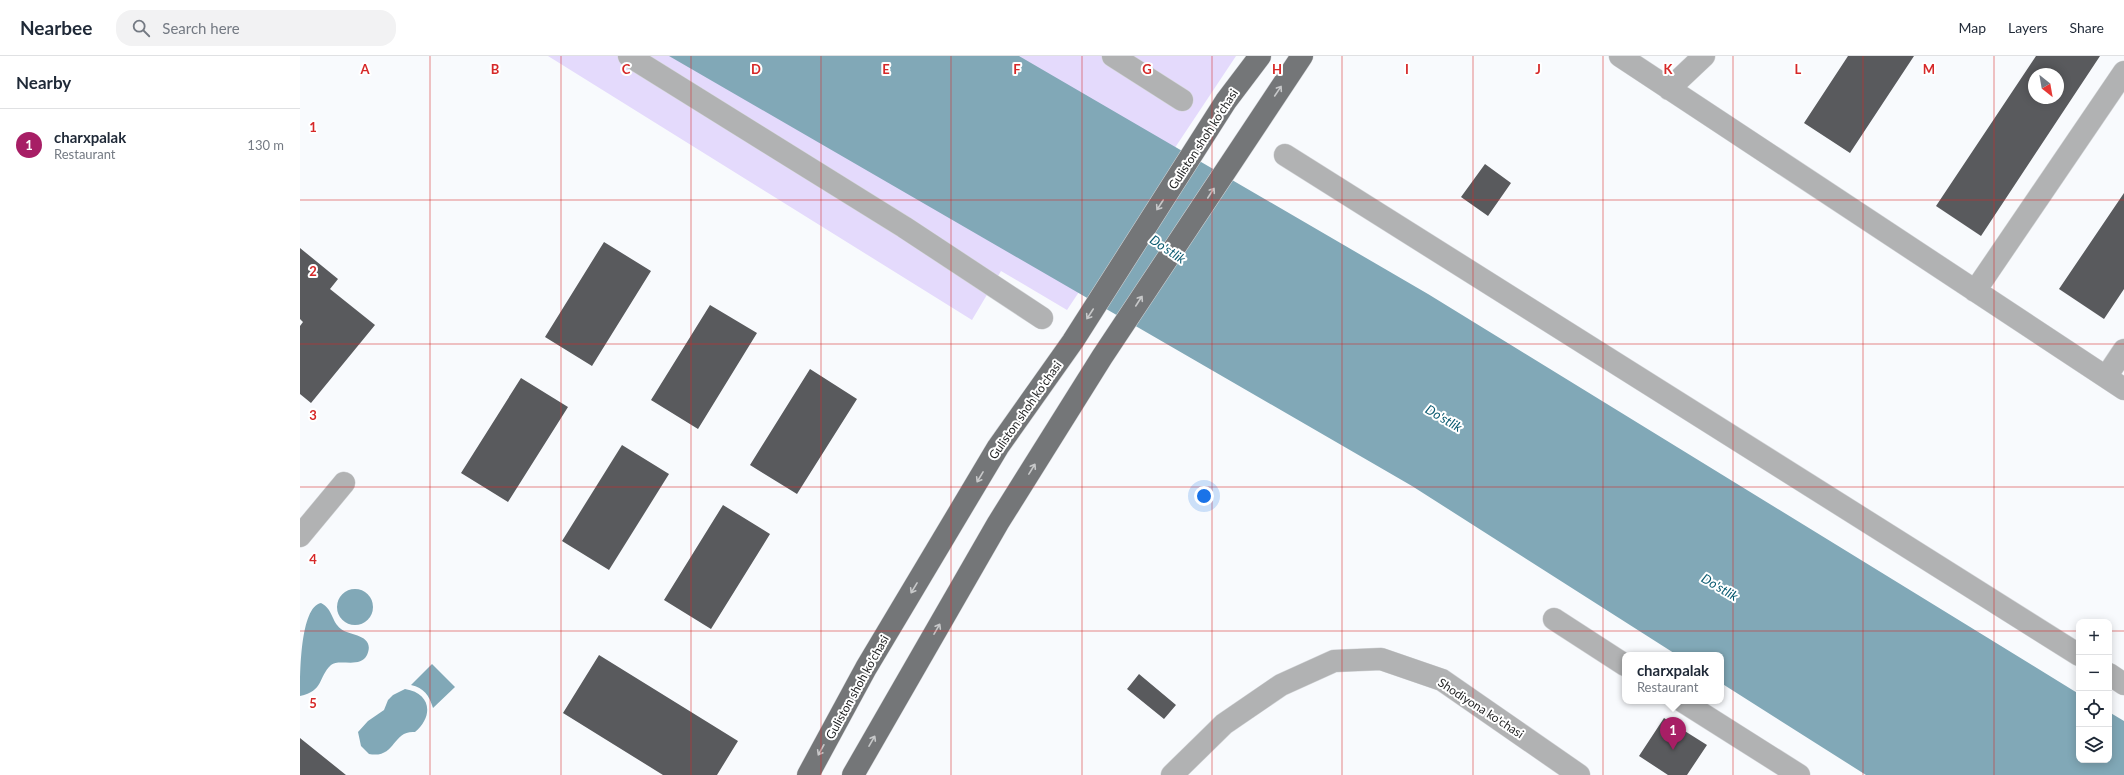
<!DOCTYPE html>
<html lang="en">
<head>
<meta charset="utf-8">
<style>
  :root { --surface:#fff; --page:#f2f2f3; --text:#1f2937; --muted:#747a83; --line:#e0e1e3; --accent:#a71e65 }
  body { margin:0; font-family:Lato,sans-serif; background:var(--page); color:var(--text) }
  .controls { position:absolute; right:12px; bottom:12px; display:grid; overflow:hidden; border-radius:8px; box-shadow:0 2px 10px #0003 }
  .controls button { width:36px; height:36px; display:grid; place-items:center; padding:0; border:0; border-bottom:1px solid var(--line); background:var(--surface); color:var(--text); font:20px sans-serif }
  .compass { position:absolute; left:1728px; top:12px; width:36px; height:36px; border-radius:50%; background:var(--surface); box-shadow:0 2px 10px #0003; rotate:149deg }
  .you { position:absolute; left:904px; top:440px; width:14px; height:14px; margin:-10px; border:3px solid #fff; border-radius:50%; background:#1a73e8; box-shadow:0 0 0 6px #1a73e833 }
  .badge { display:grid; place-items:center; width:26px; height:26px; border-radius:50%; background:var(--accent); color:#fff; font-size:13px; font-weight:700 }
  .pin { position:absolute; translate:-50% -33px; filter:drop-shadow(0 1px 2px #0008) }
  .pin::after { content:''; position:absolute; top:21px; width:14px; height:12px; background:inherit; clip-path:polygon(0 0,100% 0,50% 100%) }
  .popup { position:absolute; left:1322px; top:596px; width:102px; height:52px; box-sizing:border-box; display:grid; place-content:center; border-radius:8px; background:var(--surface); filter:drop-shadow(0 1px 3px #0005); font-size:13px; white-space:nowrap; color:var(--muted) }
  .popup b { font-size:15px; color:var(--text) }
  .popup::after { content:''; position:absolute; left:50%; top:100%; margin-left:-8px; border:8px solid transparent; border-top-color:var(--surface) }
  .list { margin:0; padding:0; list-style:none }
  h2 { display:flex; justify-content:space-between; align-items:center; height:52px; margin:0; padding:0 16px; font-size:17px }
  h2 small { font-size:13px; font-weight:400; color:var(--muted) }
  .list li { display:grid; grid-template-columns:26px 1fr auto; gap:12px; align-items:center; box-sizing:border-box; height:72px; padding:0 16px; border-top:1px solid var(--line) }
  .list b { display:block; font-size:15px; white-space:nowrap }
  .list p { margin:0; font-size:13px; white-space:nowrap; color:var(--muted) }
  .list em { font-size:13px; font-style:normal; color:var(--muted) }
  .icon { flex:none; width:22px; height:22px; fill:none; stroke:currentColor; stroke-width:2; stroke-linecap:round; stroke-linejoin:round }
  .map { position:relative; flex:none; width:1824px; height:719px; overflow:hidden }
  header { display:flex; align-items:center; gap:24px; box-sizing:border-box; height:56px; padding:0 20px; background:var(--surface); border-bottom:1px solid var(--line) }
  header strong { font-size:19px }
  nav { display:flex; gap:22px; margin-inline-start:auto; font-size:14px }
  .search { width:280px; height:36px; background:var(--page); display:flex; align-items:center; gap:10px; box-sizing:border-box; padding:0 14px; border-radius:16px; color:var(--muted); font-size:15px }
  main { display:flex }
  aside { flex:1; background:var(--surface) }
  .map>svg:first-child { display:block }
</style>
</head>
<body>
<header>
<strong>Nearbee</strong>
<div class="search"><svg class="icon" aria-label="search" viewBox="0 0 24 24"><circle cx="10" cy="10" r="6"/><path d="M15 15l6 6"/></svg>Search here</div>
<nav><a>Map</a><a>Layers</a><a>Share</a></nav>
</header>
<main>
<aside>
<h2>Nearby<small></small></h2>
<ul class="list">
<li><span class="badge">1</span><div><b>charxpalak</b><p>Restaurant</p></div><em>130 m</em></li>
</ul>
</aside>
<div class="map">
<svg width="1824" height="719" viewBox="0 0 1824 719">
  <rect width="100%" height="100%" fill="#f8fafd"/>
  <path fill="#e4dafc" d="M248,0H936L767,254L701,215L672,264Z"/>
  <path fill="#81a8b7" d="M369,0H719L1128,238L1779,638V704H1809V656L1824,665V719H1566L1421,627V599H1377L1112,430Z
    M37 551a18 18 0 1 1 36 0a18 18 0 1 1-36 0Z
    M21,547C33,553 31,565 41,573C49,580 76,578 67,599C60,613 39,602 31,609C18,621 24,635 0,640C0,618 0,551 21,547Z
    M132,608L155,631L133,652C129,639 124,632 111,629Z
    M105,633C131,637 134,660 115,676C92,674 96,703 69,698L61,690L58,676L68,665L84,654L88,644L93,639Z"/>
  <path fill="#595a5d" fill-rule="evenodd" d="M1548,0H1614L1550,97L1504,67Z
    M1736,0H1800L1681,180L1636,150ZM1734,18H1758V42H1734Z
    M1185,108L1211,127L1188,160L1161,141Z
    M1824,137V233L1804,263L1759,233Z
    M304,186L351,215L292,310L245,281Z
    M0,192L38,223L30,233L75,269L11,347L0,338V270L3,266L0,263Z
    M410,249L457,277L398,373L351,344Z
    M510,313L557,343L497,438L450,409Z
    M221,322L268,351L208,446L161,417Z
    M322,389L369,418L309,514L262,485Z
    M423,449L470,478L411,573L364,544Z
    M299,599L438,685L417,719H363L263,657Z
    M839,618L876,649L864,663L827,633Z
    M1364,662L1407,689L1387,719H1368L1339,700Z
    M0,682L46,719H0Z"/>
  <g fill="none" stroke-linecap="round" stroke-linejoin="round">
    <defs>
      <path id="minor" d="M329,0L604,171L742,262
        M813,0L882,44
        M1320,0L1824,333
        M1369,33L1404,0
        M985,99L1779,599
        M1675,235L1824,16
        M1806,321L1824,294
        M0,480L44,427
        M1254,563L1325,609
        M1809,618L1824,628
        M1382,645L1499,719
        M872,719L924,668L981,629L1034,605L1081,603L1142,624L1279,719"/>
      <path id="major" d="M508,719L566,612L698,391L773,285L926,45L960,0
        M553,719L698,467L802,301L1002,0"/>
    </defs>
    <use href="#minor" stroke="#d5d7da" stroke-width="23"/>
    <use href="#major" stroke="#d5d7da" stroke-width="23"/>
    <use href="#minor" stroke="#b1b2b3" stroke-width="22"/>
    <use href="#major" stroke="#747678" stroke-width="22"/>
  </g>
  <defs><path id="oneway-shaft" d="M-6 0H5M1.5-3L5.5 0L1.5 3" fill="none" stroke-width="1.6" stroke-linecap="round" stroke-linejoin="round"/></defs>
  <g stroke="#c7c8c9">
    <use href="#oneway-shaft" transform="translate(978 35) rotate(-56)"/>
    <use href="#oneway-shaft" transform="translate(911 137) rotate(-57)"/>
    <use href="#oneway-shaft" transform="translate(860 149) rotate(123)"/>
    <use href="#oneway-shaft" transform="translate(839 245) rotate(-57)"/>
    <use href="#oneway-shaft" transform="translate(790 258) rotate(123)"/>
    <use href="#oneway-shaft" transform="translate(732 413) rotate(-58)"/>
    <use href="#oneway-shaft" transform="translate(680 421) rotate(121)"/>
    <use href="#oneway-shaft" transform="translate(614 532) rotate(121)"/>
    <use href="#oneway-shaft" transform="translate(637 573) rotate(-60)"/>
    <use href="#oneway-shaft" transform="translate(572 685) rotate(-60)"/>
    <use href="#oneway-shaft" transform="translate(521 694) rotate(119)"/>
  </g>
  <path fill="none" stroke="#d62828" stroke-width="1" stroke-opacity="0.55" d="M130,0V719M261,0V719M391,0V719M521,0V719M651,0V719M782,0V719M912,0V719M1042,0V719M1173,0V719M1303,0V719M1433,0V719M1563,0V719M1694,0V719M0,144H1824M0,288H1824M0,431H1824M0,575H1779M1809,575H1824"/>
  <g text-anchor="middle" dominant-baseline="central" stroke-width="4" stroke-linejoin="round" paint-order="stroke">
    <g font-size="12" fill="#1f2021" stroke="#fff">
      <text transform="translate(903 83) rotate(-57)">Guliston shoh ko'chasi</text>
      <text transform="translate(725 354) rotate(-55)">Guliston shoh ko'chasi</text>
      <text transform="translate(557 631) rotate(-61)">Guliston shoh ko'chasi</text>
      <text transform="translate(1181 652) rotate(33)">Shodiyona ko'chasi</text>
    </g>
    <g font-size="13" font-style="italic" fill="#0b5b71" stroke="#fff">
      <text transform="translate(868 193) rotate(34)">Do'stlik</text>
      <text transform="translate(1144 362) rotate(31)">Do'stlik</text>
      <text transform="translate(1420 531) rotate(31)">Do'stlik</text>
    </g>
  </g>
  <g font-size="13" text-anchor="middle" font-weight="bold" fill="#d62828" stroke="#fff" stroke-width="4" stroke-linejoin="round" paint-order="stroke">
    <text x="65" y="18">A</text>
    <text x="195" y="18">B</text>
    <text x="326" y="18">C</text>
    <text x="456" y="18">D</text>
    <text x="586" y="18">E</text>
    <text x="717" y="18">F</text>
    <text x="847" y="18">G</text>
    <text x="977" y="18">H</text>
    <text x="1107" y="18">I</text>
    <text x="1238" y="18">J</text>
    <text x="1368" y="18">K</text>
    <text x="1498" y="18">L</text>
    <text x="1629" y="18">M</text>
    <text x="13" y="76">1</text>
    <text x="13" y="220">2</text>
    <text x="13" y="364">3</text>
    <text x="13" y="508">4</text>
    <text x="13" y="652">5</text>
  </g>
</svg>
<div class="controls">
<button>+</button>
<button>−</button>
<button><svg class="icon" aria-label="locate" viewBox="0 0 24 24"><circle cx="12" cy="12" r="6"/><path d="M12 2v4M12 18v4M2 12h4M18 12h4"/></svg></button>
<button><svg class="icon" aria-label="layers" viewBox="0 0 24 24"><path d="M12 4l9 5-9 5-9-5zM3 14l9 5 9-5"/></svg></button>
</div>
<svg class="compass" viewBox="-18 -18 36 36"><path d="M0-13l5 13h-10z" fill="#e53935"/><path d="M0 13l5-13h-10z" fill="#747a83"/></svg>
<div class="you"></div>
<div class="pin badge" style="left:1373px;top:694px">1</div>
<div class="popup"><b>charxpalak</b>Restaurant</div>
</div>
</main>
</body>
</html>
